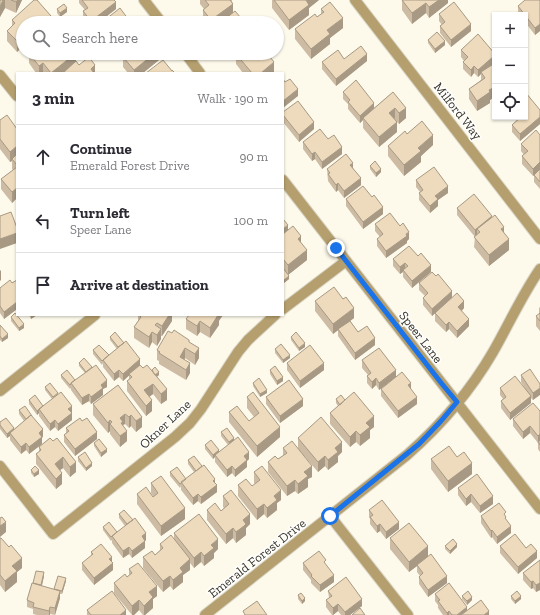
<!DOCTYPE html>
<html lang="en">
<head>
<meta charset="utf-8">
<style>
  :root { --surface:#fff; --page:#f2f2f3; --text:#2b2b33; --muted:#7c7c81; --line:#e1e1e2 }
  body { margin:0; font-family:"Zilla Slab",serif; background:var(--page); color:var(--text) }
  .controls { position:absolute; right:12px; top:12px; display:grid; overflow:hidden; border-radius:0px; box-shadow:0 1px 3px #0004 }
  .controls button { width:36px; height:36px; display:grid; place-items:center; padding:0; border:0; border-bottom:1px solid var(--line); background:var(--surface); color:var(--text); font:20px sans-serif }
  .stop { position:absolute; width:12px; height:12px; margin:-9px; border:3px solid #1a73e8; border-radius:50%; background:#fff }
  .stop.end { background:#1a73e8; border-color:#fff; box-shadow:0 1px 4px #0008 }
  .list { margin:0; padding:0; list-style:none }
  h2 { display:flex; justify-content:space-between; align-items:center; height:52px; margin:0; padding:0 16px; font-size:17px }
  h2 small { font-size:13px; font-weight:400; color:var(--muted) }
  .list li { display:grid; grid-template-columns:26px 1fr auto; gap:12px; align-items:center; box-sizing:border-box; height:64px; padding:0 16px; border-top:1px solid var(--line) }
  .list b { display:block; font-size:15px; white-space:nowrap }
  .list p { margin:0; font-size:13px; white-space:nowrap; color:var(--muted) }
  .list em { font-size:13px; font-style:normal; color:var(--muted) }
  .icon { flex:none; width:22px; height:22px; fill:none; stroke:currentColor; stroke-width:2; stroke-linecap:round; stroke-linejoin:round }
  .map { position:relative; flex:none; width:540px; height:615px; overflow:hidden }
  .search { position:absolute; background:var(--surface); box-shadow:0 1px 3px #0004; left:16px; top:16px; width:268px; height:44px; display:flex; align-items:center; gap:10px; box-sizing:border-box; padding:0 14px; border-radius:22px; color:var(--muted); font-size:15px }
  .panel { position:absolute; background:var(--surface); box-shadow:0 1px 3px #0004; left:16px; top:72px; width:268px; height:244px; border-radius:0px }
  .map>svg:first-child { display:block }
</style>
</head>
<body>
<div class="map">
<svg width="540" height="615" viewBox="0 0 540 615">
  <rect width="100%" height="100%" fill="#fdfaec"/>
  <g fill="none" stroke-linecap="round" stroke-linejoin="round">
    <defs>
      <path id="minor" d="M144,0L162,23
        M355,0L540,239
        M185,53L200,73
        M0,75L17,96
        M283,180L540,509
        M283,309L346,261
        M0,391L95,315
        M0,466L53,534L175,437L190,423L201,409L238,352L248,340L275,315
        M330,516L408,615"/>
      <path id="tertiary" d="M205,615L407,455C440,426 471,390 493,352C509,324 522,295 540,269"/>
    </defs>
    <use href="#minor" stroke="#d9d6c8" stroke-width="12"/>
    <use href="#tertiary" stroke="#d9d6c8" stroke-width="12"/>
    <use href="#minor" stroke="#b59f6e" stroke-width="10"/>
    <use href="#tertiary" stroke="#b59f6e" stroke-width="10"/>
  </g>
  <path fill="#cdbca3" d="M0,0H22L16,13L5,8L0,17Z
    M79,0H114L116,9L98,23H87L83,18V11L85,10L79,3Z
    M200,0H232L233,13L243,23H205L203,20V10L204,9L200,4Z
    M272,0H319L309,8V15L289,30L272,8Z
    M402,0H448V3L429,18L426,13L412,24L402,10Z
    M540,0V31L535,35L525,22V15H520L518,13V6Z
    M57,9L67,12L60,17L57,13Z
    M321,9L343,28L330,38V44L311,59L295,39V29L317,17L321,14Z
    M439,14L471,31L451,47L440,33V26L442,25L439,21Z
    M12,20L51,23H23V46L17,52L7,41V31L12,26Z
    M428,40L445,45L435,53L428,43Z
    M461,50L495,62L491,65L495,63V101L493,98L490,100V103L477,111L469,99V89L481,80V74L478,77L474,73L471,77L463,69V62L464,61L461,57Z
    M29,53L76,61L79,65L95,73H36L29,63Z
    M122,53H159V60L143,73H128L123,67V58L122,57Z
    M236,54L274,73H243L236,64Z
    M344,59L367,61L336,86L322,69V62Z
    M343,92L374,108L393,92L406,118L399,124L394,119L397,132L379,147L363,128V120L360,123L348,109V104L343,99Z
    M540,110V124L520,141L512,132V125L518,119L516,117H525Z
    M283,112L314,129L299,142L283,122Z
    M0,120L17,129V198L12,203L1,189V179L13,170L12,169V161L10,162L0,149Z
    M540,135V169L533,176L522,164V156L524,155L521,151V144Z
    M328,139L342,154L322,169L315,159L312,161L303,149V142Z
    M433,145L421,156V162L404,176L388,156V146Z
    M370,166L381,172L376,177L370,169Z
    M353,168L361,185L344,198L338,190L336,192L328,181L327,169Z
    M540,169V189L534,182V175Z
    M416,180L448,193L438,200V206L430,213L419,200V193L420,192L416,187Z
    M346,199L383,214L363,229L346,206Z
    M457,208L492,218L504,233L509,250L489,266L474,247L475,237L457,215Z
    M283,219L288,230L301,243L307,260L288,275L289,279L284,283H283Z
    M375,224L409,239L407,241V243L386,258L377,246V239L380,237L375,231Z
    M393,259L431,272L412,288L403,277V272L400,274L393,266Z
    M17,280V309L4,319L0,313V288Z
    M419,283L452,298L464,308L462,311L469,326L457,338L449,329L446,332L435,321V313L443,306L432,316L423,305V298L425,296L419,290Z
    M315,301L354,318L350,321L358,332L375,345L355,360L338,336V330L333,334L315,311Z
    M540,307V331L536,326V316L539,314V308Z
    M29,315H37L31,319Z
    M138,315H172V321L162,336H161V339L157,346L152,342L149,348L134,338V327L138,322Z
    M11,317L24,328L19,331L11,321Z
    M186,319L219,321V325L210,338L200,332L197,336L186,329Z
    M0,325L8,338L2,342L0,340Z
    M110,337L143,368L152,370L159,375L157,377L167,400L161,404L153,394L149,397L152,411L146,416L127,391V381L129,379V375L123,381L119,377L114,381L103,367V363L102,365L93,354V350L109,355L117,349L110,340Z
    M291,337L305,347L299,351L291,340Z
    M189,342L199,358L195,365L185,358V360L190,373L186,380L159,364V361L157,360V350Z
    M275,349L290,358L283,363L275,353Z
    M362,360L396,377L379,390L376,385L372,389L367,383V376L368,375L362,368Z
    M79,363L107,387L103,389V395L91,404L89,401L82,405L71,390V388L70,389L61,378V375L75,380L85,373L79,366Z
    M287,363L324,370L300,388L287,370Z
    M270,370L283,381L277,385L270,374Z
    M521,375L540,384L533,400L531,398V403L510,420L501,408V401L503,399L500,395V388H525L521,382Z
    M253,383L267,393L260,397L253,386Z
    M118,385L142,427L136,432L131,426L129,428L125,424L123,425L127,441L120,447L110,434V431L108,433L93,415V404Z
    M45,387L58,394L72,413V420L58,431L55,427L50,431L39,416V413L37,415L29,404V400L43,406L52,399L45,390Z
    M381,389H411L417,404L398,418L381,396Z
    M247,397L280,437L257,457L229,422V412L249,421L254,417L247,408Z
    M266,397L303,406L280,423L266,404Z
    M336,399L345,400L374,427L370,430V438L360,446L356,442L350,447L330,424V413L338,406L336,403Z
    M19,410L43,436L42,438V444L29,454L26,450L21,454L10,440V436L7,438L0,429V422L14,429L24,421L19,414Z
    M540,411V452L538,449V443L530,433L523,439L513,426V419Z
    M66,428L97,439L75,456L64,442V435L66,433Z
    M221,432L234,440L249,459L247,461V467L235,477L232,473L227,477L215,462V457L213,459L205,449V445L219,452L228,445L221,436Z
    M50,438L76,472L70,477L63,468L60,470L62,484L56,489L36,464V454L39,452V447Z
    M298,438L342,452L338,456V462L328,470L325,466L318,472L298,449Z
    M94,443L107,452L101,457L94,446Z
    M283,448L312,477L308,479V487L298,494L295,491L287,496L268,472V462L278,459L283,456Z
    M78,457L92,466L86,471L78,461Z
    M457,457L472,474L448,492L431,469V459Z
    M188,460L215,483L217,492L201,504L198,501L193,505L181,490V486L180,488L170,476V472L186,479L194,472L188,464Z
    M31,470L39,474L34,477L31,473Z
    M254,472L281,500L277,503V510L267,518L264,514L257,520L238,496V485L252,486L255,484L254,483Z
    M151,483L185,519L161,536L137,504V494L153,496L151,493Z
    M458,488L493,504L480,513L471,502L466,506L458,495Z
    M223,496L250,524L246,528V535L236,543L233,538L226,544L207,520V510L221,511L224,508L223,507Z
    M369,510L399,529L386,539L380,531L377,533L370,524V519L369,517Z
    M119,514L146,540L145,541V548L132,558L129,554L123,558L112,543V540L111,541L103,530V527L117,532L125,526L119,518Z
    M481,516H506V521L511,533L497,544L492,537L491,538L481,523Z
    M174,533L218,549L214,553V558L204,566L201,562L194,568L190,563V570L183,575V582L173,590L170,586L163,592L143,568V557L155,555L160,550V544L174,540Z
    M0,538L22,568L17,572V582L5,592L0,585Z
    M390,538L428,556L447,583L428,597L419,584V577L420,576L417,572V566L409,572L390,549Z
    M445,546L457,547L450,554L445,549Z
    M500,546L526,548L537,558L518,574L500,553Z
    M91,552L112,562L113,570L94,585L82,570V563L91,556Z
    M540,560V590L536,592L533,588L531,589L523,580V573Z
    M303,563L326,565L334,582L320,592L311,583V580L303,570Z
    M129,569L157,596L153,599V608L145,615H143L139,610L134,615H132L114,593V583L127,577L129,575Z
    M44,576L42,586L54,590V589L66,581L62,594H60V598L55,615L50,614V615H37L33,614V609L27,607V600L33,583Z
    M328,591L362,606L350,615H341L338,611L333,615H332L326,607V600L329,598Z
    M435,594L467,610L489,615H443L438,608V605L435,601Z
    M298,595L305,601L302,604L298,599Z
    M462,596L472,600L467,605L462,599Z
    M511,596L521,599L515,604L511,599Z
    M87,610L126,615H87Z"/>
  <path fill="#a79984" d="M3,0H5V8L0,17V7Z
    M18,0H22L16,13V2Z
    M305,0H319L309,8V15L289,30V20Z
    M439,0H448V3L429,18V7Z
    M116,2V9L98,23H95V18Z
    M426,3V13L412,24V13Z
    M233,4V14L221,23H211V20Z
    M67,8V12L60,17V13Z
    M51,16V23H44Z
    M94,17V23H90V20Z
    M343,18V28L330,38V44L311,59V49L327,30Z
    M471,24V31L451,47V40Z
    M540,24V31L535,35V28Z
    M23,36V46L17,52V41Z
    M445,41V45L435,53V49Z
    M76,53V63L64,73H51Z
    M155,53H159V60L143,73H134V70Z
    M367,54V61L336,86V79Z
    M495,55V62L482,73L481,72V74L478,77V70Z
    M274,62V73H261Z
    M43,63V73H39V66Z
    M95,65V73H91V69Z
    M474,66V73L471,77V70Z
    M493,88V98L490,100V103L477,111V101L489,90Z
    M298,89V96L283,108V101Z
    M374,103V110L363,118V120L360,123V116Z
    M395,108V118L389,123V113Z
    M406,108V118L399,124V113Z
    M540,117V124L520,141V134Z
    M314,122V129L299,142V135Z
    M397,122V132L379,147V137Z
    M433,135V145L421,156V162L404,176V165L418,148Z
    M17,146V157L12,159V161L10,162V152Z
    M342,147V154L322,169V162Z
    M315,152V159L312,161V154Z
    M540,162V169L533,176V169Z
    M353,163V170L350,165Z
    M381,169V172L376,177V173Z
    M361,178V185L344,198V191Z
    M338,183V190L336,192V185Z
    M448,186V193L438,200V206L430,213V206L435,196Z
    M17,188V198L12,203V192Z
    M383,207V214L363,229V222Z
    M492,216V223L477,229V235L475,237V230Z
    M288,225V232L283,236V229Z
    M504,227V237L501,229Z
    M409,232V239L407,241V243L386,258V251Z
    M17,233V243L0,249V239Z
    M301,236V247L298,239Z
    M509,239V250L489,266V255Z
    M307,250V260L288,275V265Z
    M405,263V270H403V272L400,274V267Z
    M431,265V272L412,288V281Z
    M1,270V280L0,281V271Z
    M289,276V279L284,283V280Z
    M452,291V298L432,316V309Z
    M464,301V308L458,314V307Z
    M17,302V309L4,319V312Z
    M354,308V318L333,334V324Z
    M31,315H37L31,319Z
    M169,315H172V321L162,336V326Z
    M217,315H223L219,321V325L210,338V328Z
    M469,319V326L457,338V331Z
    M200,321V332L197,336V326Z
    M449,322V329L446,332V325Z
    M24,324V328L19,331V328Z
    M161,329V339L157,346V335Z
    M152,332V342L149,348V337Z
    M8,334V338L2,342V339Z
    M375,338V345L355,360V353Z
    M305,343V347L299,351V348Z
    M185,348V358L180,367V357Z
    M199,348V358L195,365V354Z
    M290,355V358L283,363V360Z
    M140,359V366L123,381V374Z
    M190,363V373L186,380V370Z
    M324,363V370L300,388V381Z
    M119,370V377L114,381V374Z
    M396,370V377L379,390V383Z
    M159,372V375L155,378V375Z
    M283,377V381L277,385V381Z
    M376,378V385L372,389V382Z
    M107,380V387L103,389V395L91,404V397L101,385Z
    M411,383V390L408,385Z
    M153,384V394L144,401V390Z
    M540,388V395L533,400V393Z
    M167,389V400L161,404V394Z
    M267,390V393L260,397V394Z
    M89,394V401L82,405V398Z
    M531,396V403L510,420V413Z
    M417,397V404L398,418V411Z
    M303,399V406L280,423V416Z
    M152,400V411L146,416V406Z
    M72,406V420L58,431V424L68,409Z
    M39,410V413L37,415V411Z
    M125,414V424L123,425V432L120,418Z
    M131,415V426L129,428V417Z
    M374,416V427L370,430V438L360,446V435L366,423Z
    M142,417V427L136,432V421Z
    M55,420V427L50,431V424Z
    M110,420V431L108,433V423Z
    M530,426V433L523,439V432Z
    M280,427V437L257,457V446Z
    M14,428V432L10,433V436L7,438V434Z
    M43,429V436L42,438V444L29,454V447L39,433Z
    M127,431V441L120,447V436Z
    M356,431V442L350,447V437Z
    M97,432V439L75,456V449Z
    M540,434V441L538,443V436Z
    M234,438V442L229,446V442Z
    M342,442V452L338,456V462L328,470V460L335,448Z
    M26,443V450L21,454V447Z
    M107,449V452L101,457V453Z
    M219,450V454L215,455V457L213,459V455Z
    M249,452V459L247,461V467L235,477V470L244,456Z
    M325,456V466L318,472V462Z
    M63,457V468L55,474V464Z
    M76,462V472L70,477V467Z
    M92,463V466L86,471V468Z
    M472,463V474L448,492V481Z
    M232,466V473L227,477V470Z
    M312,466V477L308,479V487L298,494V484L304,472Z
    M39,470V474L34,477V474Z
    M62,473V484L56,489V479Z
    M215,479V486L217,485V492L201,504V497L213,481Z
    M295,480V491L287,496V486Z
    M281,490V500L277,503V510L267,518V508L274,496Z
    M198,494V501L193,505V498Z
    M471,494V502L466,506V499Z
    M493,496V504L480,513V506Z
    M264,504V514L257,520V509Z
    M185,508V519L161,536V526Z
    M250,514V524L246,528V535L236,543V532L243,520Z
    M6,522V532L0,537V526Z
    M399,522V529L386,539V532Z
    M380,524V531L377,533V526Z
    M511,526V533L497,544V537Z
    M233,528V538L226,544V534Z
    M492,530V537L491,538V531Z
    M146,533V540L145,541V548L132,558V551L142,536Z
    M218,539V549L214,553V558L204,566V556L211,545Z
    M457,544V547L450,554V551Z
    M428,546V557L417,565V566L409,572V562Z
    M129,547V554L123,558V551Z
    M537,551V558L518,574V567Z
    M201,552V562L194,568V558Z
    M112,557V564L113,563V570L94,585V578L109,559Z
    M22,558V568L17,572V582L5,592V581L12,566Z
    M190,559V570L183,575V582L173,590V580L180,568Z
    M44,572V576L41,589V585Z
    M334,575V582L320,592V585Z
    M170,576V586L163,592V581Z
    M447,576V583L428,597V590Z
    M66,578V581L62,594V591Z
    M533,581V588L531,589V582Z
    M540,583V590L536,592V585Z
    M157,586V596L153,599V608L145,615H144V606L149,592Z
    M60,591V598L55,615V608Z
    M521,596V599L515,604V601Z
    M472,597V600L467,605V601Z
    M305,598V601L302,604V601Z
    M362,599V606L350,615H345V612Z
    M139,600V610L134,615H132V606Z
    M338,604V611L333,615V608Z
    M50,607V615H49V611Z
    M467,607V614L466,615H457Z
    M126,610V615H120Z
    M449,611V615H447V613Z
    M489,611V615H484Z"/>
  <path fill="#eedbbd" stroke="#a79984" d="M0,0H3L0,7Z
    M11,0H18L16,2Z
    M34,0H37L51,16L44,23H23V36L17,41L7,31L15,23L12,20Z
    M82,0H114L116,2L95,18L94,17L90,20L83,11L88,8Z
    M205,0H230L233,4L211,20L203,10L209,5Z
    M274,0H306L309,5L289,20Z
    M402,0H439L429,7L426,3L412,13Z
    M525,0H540V24L535,28L518,6Z
    M330,2L343,18L327,30L330,34L311,49L295,29L315,14L317,17L324,12L321,9Z
    M454,2L471,24L451,40L440,26L445,22L439,14Z
    M64,4L67,8L60,13L57,9Z
    M120,8L131,23H101Z
    M235,11L241,18L239,19L243,23H220Z
    M437,32L445,41L435,49L428,40Z
    M478,34L495,54V55L478,70L474,66L471,70L463,62L468,57L461,50Z
    M361,46L367,54L336,79L322,62L338,50L344,59Z
    M29,53H76L51,73L43,63L39,66Z
    M127,53H155L134,70L123,57Z
    M238,53H267L274,62L261,73H252L236,54Z
    M89,57L95,65L91,69L94,73H63L76,61L79,65Z
    M163,60L172,71V70L175,73H146Z
    M495,63V91L493,88L489,90L490,92L477,101L469,89L485,78L481,72Z
    M283,79L285,82L290,79L298,89L283,101Z
    M356,80L374,103L360,116L348,102L350,100L343,92Z
    M393,92L406,108L399,113L395,108L389,113L397,122L379,137L363,118Z
    M526,93L540,110V117L520,134L512,125L521,117H525V94Z
    M298,101L314,122L299,135L283,115V112Z
    M7,115L17,129V146L10,152L0,139V120Z
    M422,121L433,135L418,148L421,151L404,165L388,146L405,131L407,134Z
    M320,129L328,139L334,135L342,147L322,162L315,152L312,154L303,142Z
    M536,130L540,135V162L533,169L522,156L528,151L521,144Z
    M17,154V165L12,159Z
    M346,154L353,163L350,165L361,178L344,191L338,183L336,185L328,174L330,173L327,169Z
    M375,161L381,169L376,173L370,166Z
    M17,167V188L12,192L1,179Z
    M434,167L448,186L435,196L438,199L430,206L419,193L423,190L416,180Z
    M540,169V182L534,175Z
    M363,186L372,197L374,195L383,207L363,222L346,199Z
    M474,194L492,216L475,230L457,208Z
    M11,212L17,228V233L0,239V216Z
    M390,213L400,226L403,223L409,232L406,234L407,236L386,251L377,239L383,234L375,224Z
    M495,215L504,227L501,229L509,239L489,255L474,237L480,232L477,229Z
    M283,219L288,225L283,229Z
    M293,226L301,236L298,239L307,250L288,265L283,259V234Z
    M409,246L418,256L421,253L431,265L412,281L403,270L408,266L405,263L400,267L393,259Z
    M283,268L289,276L284,280L283,279Z
    M432,272L436,276L438,274L452,291L432,309L423,298L428,293L419,283Z
    M10,280L12,283L17,280V302L4,312L0,306V288Z
    M334,287L343,299L346,297L354,308L333,324L315,301Z
    M457,293L464,301L458,307L469,319L457,331L449,322L446,325L435,313Z
    M15,313L24,324L19,328L11,317Z
    M540,313V321L536,316Z
    M139,315H169L162,326L157,323L155,325L161,329L157,335L152,332L149,337L134,327L141,317Z
    M189,315H218L210,328L200,321L197,326L186,319Z
    M350,321L358,332L367,326L375,338L355,353L338,329Z
    M0,325L8,334L2,339L0,336Z
    M174,330L189,340V342L199,348L195,354L185,348L180,357L190,363L186,370L159,353L160,352L157,350L168,331L172,333Z
    M115,332L124,343L118,347L110,337Z
    M296,332L305,343L299,348L291,337Z
    M126,341L140,359L123,374L119,370L114,374L103,360Z
    M281,344L290,355L283,360L275,349Z
    M99,345L109,355L102,361L93,350Z
    M310,345L324,363L300,381L287,363Z
    M379,348L396,370L379,383L376,378L372,382L367,376L371,373L362,360Z
    M84,358L92,367L86,372L79,363Z
    M96,365L107,380L101,385L103,388L91,397L89,394L82,398L71,383Z
    M140,365L143,368L147,365L167,389L161,394L153,384L144,390L152,400L146,406L127,381L132,377L129,374Z
    M275,366L283,377L277,381L270,370Z
    M155,367L159,372L155,375L152,370Z
    M530,369L540,384V388L533,393L521,375Z
    M67,370L75,380L71,383V384L70,385L61,375Z
    M402,372L411,383L408,385L417,397L398,411L381,389Z
    M515,376L531,396L510,413L501,401L506,397L500,388Z
    M259,378L267,390L260,394L253,383Z
    M289,380L303,399L280,416L266,397Z
    M50,383L58,393L53,397L45,387Z
    M118,385L142,417L136,421L131,415L129,417L125,414L120,418L123,422L121,423L127,431L120,436L110,424L112,422L110,420L108,423L93,404Z
    M61,392L72,406L68,409L72,413L58,424L55,420L50,424L39,409Z
    M253,392L280,427L257,446L229,412L237,406L249,421L259,413L247,397Z
    M354,392L374,416L366,423L370,427L360,435L356,431L350,437L330,413Z
    M35,395L43,406L37,411L29,400Z
    M341,395L345,400L340,405L336,399Z
    M533,403L540,411V434L538,436L530,426L523,432L513,419Z
    M25,406L32,416L31,415L26,419L19,410Z
    M31,415L43,429L39,433L42,437L29,447L26,443L21,447L10,433Z
    M321,417L342,442L335,448L338,452L328,460L325,456L318,462L298,438Z
    M6,418L14,428L7,434L0,425V422Z
    M80,418L82,421L87,418L97,432L75,449L64,435L69,431L66,428Z
    M227,428L234,438L229,442L221,432Z
    M238,437L249,452L244,456L247,460L235,470L232,466L227,470L215,455Z
    M50,438L53,441L57,438L76,462L70,467L63,457L55,464L62,473L56,479L36,454L41,450L39,447Z
    M99,439L107,449L101,453L94,443Z
    M211,440L219,450L213,455L205,445Z
    M540,440V445L538,442Z
    M292,441L312,466L304,472L308,476L298,484L295,480L287,486L268,462L275,456L278,459L287,453L283,448Z
    M449,446L457,457L464,452L472,463L448,481L431,459Z
    M85,452L92,463L86,468L78,457Z
    M194,456L202,466L196,471L188,460Z
    M204,465L215,479L213,481L217,485L201,497L198,494L193,498L181,482Z
    M35,466L39,470L34,474L31,470Z
    M262,466L281,490L274,496L277,500L267,508L264,504L257,509L238,485L246,479L252,486L260,480L254,472Z
    M177,467L186,479L180,484L170,472Z
    M477,474L493,496L480,506L471,494L466,499L458,488Z
    M161,476L185,508L161,526L137,494L146,487L153,497L158,493L151,483Z
    M231,490L250,514L243,520L246,524L244,526L236,532L233,528L226,534L207,510L215,503L221,511L229,504L223,496Z
    M382,500L399,522L386,532L380,524L377,526L370,517L373,515L369,510Z
    M499,503L506,512L504,514L506,517L505,518L511,526L497,537L492,530L491,531L481,516Z
    M124,510L133,520L127,524L119,514Z
    M199,514L218,539L211,545L214,548L204,556L201,552L194,558L174,533Z
    M2,517L6,522L0,526V518Z
    M135,518L146,533L142,536L145,541L132,551L129,547L123,551L112,536Z
    M109,522L117,532L111,537L103,527Z
    M409,523L428,546L409,562L390,538Z
    M515,534L526,548L531,544L537,551L518,567L500,546Z
    M171,535L190,559L180,568L183,572L173,580L170,576L163,581L143,557L152,551L155,555L163,548L160,544Z
    M0,538H1L9,547L11,545L22,558L12,566L17,571L5,581L0,575Z
    M453,539L457,544L450,551L445,546Z
    M101,544L112,557L109,559L113,563L94,578L82,563L93,554L91,552Z
    M319,551L326,560L324,562L334,575L320,585L311,576L312,575L303,563Z
    M431,554L447,576L428,590L419,577L423,573L417,565Z
    M540,560V583L536,585L533,581L531,582L523,573Z
    M138,563L157,586L149,592L153,597L144,606L139,600L132,606L114,583L125,574L127,577L132,573L129,569Z
    M36,571L44,572L41,585L33,583Z
    M58,576L66,578L62,591L54,589Z
    M346,577L362,599L345,612L338,604L333,608L326,600L332,596L328,591Z
    M32,583L60,591L55,608L50,607L49,611L33,607L34,603L27,600Z
    M449,583L467,607L457,615H452L449,611L447,613L438,601L440,600L435,594Z
    M112,591L126,610L120,615H91L87,610Z
    M468,591L472,597L467,601L462,596Z
    M517,591L521,596L515,601L511,596Z
    M301,593L305,598L302,601L298,595Z
    M481,600L489,611L484,615H461Z
    M257,601L267,615H245L243,611Z
    M360,608L365,615H352Z"/>
  <g fill="none" stroke-linecap="round" stroke-linejoin="round">
    <path stroke="#1a73e8" stroke-width="5" d="M330,516L419,444L441,421L457,402L442,384L336,248"/>
  </g>
  <g text-anchor="middle" dominant-baseline="central" stroke-width="3" stroke-linejoin="round" paint-order="stroke">
    <g font-size="13" fill="#373326" stroke="#fff">
      <text transform="translate(458 111) rotate(52)">Milford Way</text>
      <text transform="translate(421 337) rotate(52)">Speer Lane</text>
      <text transform="translate(165 424) rotate(-43)">Okner Lane</text>
      <text transform="translate(257 558) rotate(-38)">Emerald Forest Drive</text>
    </g>
  </g>
</svg>
<div class="controls">
<button>+</button>
<button>−</button>
<button><svg class="icon" aria-label="locate" viewBox="0 0 24 24"><circle cx="12" cy="12" r="6"/><path d="M12 2v4M12 18v4M2 12h4M18 12h4"/></svg></button>
</div>
<div class="stop" style="left:330px;top:516px"></div>
<div class="stop end" style="left:336px;top:248px"></div>
<div class="search"><svg class="icon" aria-label="search" viewBox="0 0 24 24"><circle cx="10" cy="10" r="6"/><path d="M15 15l6 6"/></svg>Search here</div>
<section class="panel">
<h2>3 min<small>Walk · 190 m</small></h2>
<ul class="list">
<li><svg class="icon" aria-label="ahead" viewBox="0 0 24 24"><path d="M12 20V5M6 11l6-6 6 6"/></svg><div><b>Continue</b><p>Emerald Forest Drive</p></div><em>90 m</em></li>
<li><svg class="icon" aria-label="left" viewBox="0 0 24 24"><path d="M17 20v-9H6M10 6l-5 5 5 5"/></svg><div><b>Turn left</b><p>Speer Lane</p></div><em>100 m</em></li>
<li><svg class="icon" aria-label="arrive" viewBox="0 0 24 24"><path d="M6 21V4h12l-3 4 3 4H6"/></svg><div><b>Arrive at destination</b></div></li>
</ul>
</section>
</div>
</body>
</html>
